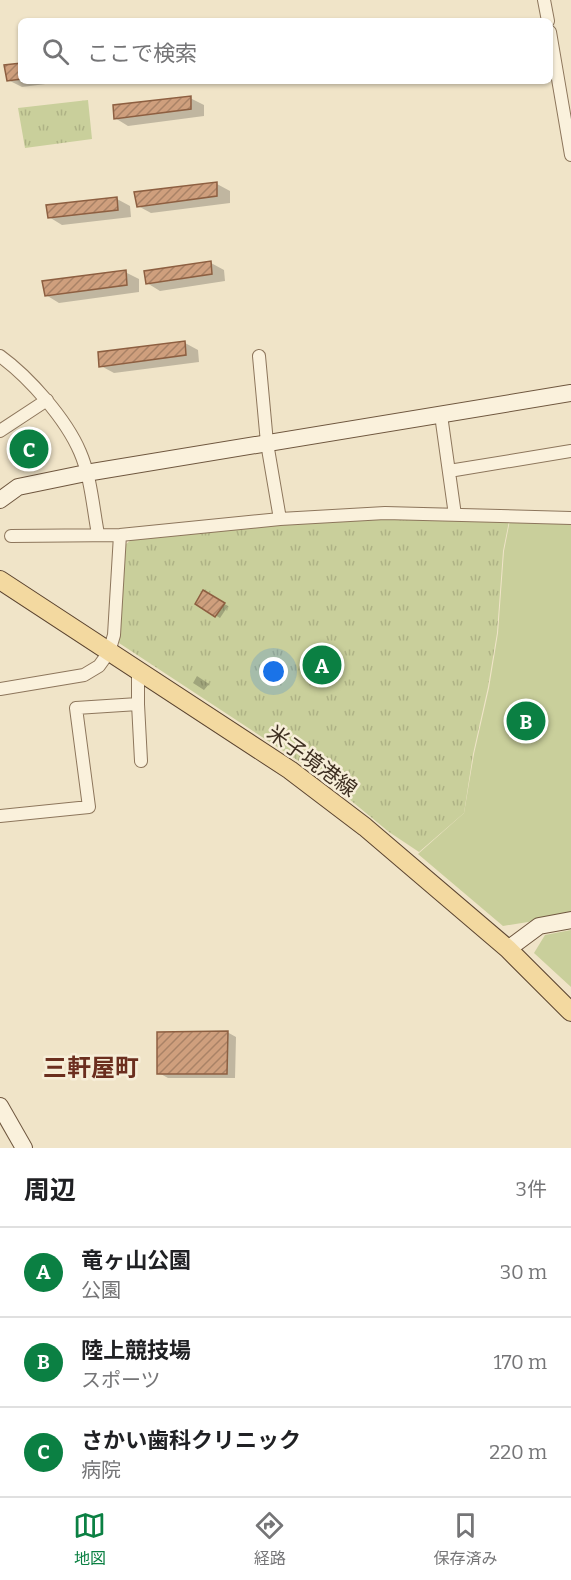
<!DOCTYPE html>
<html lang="ja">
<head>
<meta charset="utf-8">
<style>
  :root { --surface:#fff; --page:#f6f6f6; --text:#202124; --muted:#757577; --line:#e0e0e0; --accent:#0b8043 }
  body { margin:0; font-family:Bitter,"Noto Sans JP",serif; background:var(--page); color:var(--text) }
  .you { position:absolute; left:274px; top:672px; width:21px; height:21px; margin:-15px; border:4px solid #fff; border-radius:50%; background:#1a73e8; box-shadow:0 0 0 9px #1a73e833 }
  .badge { display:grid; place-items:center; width:39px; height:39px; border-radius:50%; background:var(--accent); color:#fff; font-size:20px; font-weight:700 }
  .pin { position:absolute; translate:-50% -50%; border:3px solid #fff; box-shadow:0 2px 6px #0006 }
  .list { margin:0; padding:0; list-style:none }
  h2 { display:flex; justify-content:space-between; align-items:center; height:78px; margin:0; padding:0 24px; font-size:26px }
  h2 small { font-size:20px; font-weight:400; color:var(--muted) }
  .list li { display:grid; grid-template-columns:39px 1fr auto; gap:18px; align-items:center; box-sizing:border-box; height:90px; padding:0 24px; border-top:2px solid var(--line) }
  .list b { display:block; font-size:22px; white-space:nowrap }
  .list p { margin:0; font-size:20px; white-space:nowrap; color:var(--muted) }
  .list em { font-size:20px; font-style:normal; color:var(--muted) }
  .icon { flex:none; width:33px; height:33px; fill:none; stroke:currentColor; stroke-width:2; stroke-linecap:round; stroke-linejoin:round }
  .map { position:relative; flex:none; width:571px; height:1148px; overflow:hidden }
  .search { position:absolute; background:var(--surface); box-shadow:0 2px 4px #0004; left:18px; right:18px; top:18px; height:66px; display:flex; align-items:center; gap:15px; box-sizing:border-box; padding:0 21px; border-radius:9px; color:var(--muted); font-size:22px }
  .sheet { height:348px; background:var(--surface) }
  nav { display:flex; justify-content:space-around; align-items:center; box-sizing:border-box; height:84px; border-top:2px solid var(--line); background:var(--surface); font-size:16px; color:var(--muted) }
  nav a { display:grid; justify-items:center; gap:3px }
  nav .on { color:var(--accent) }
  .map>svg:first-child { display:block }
</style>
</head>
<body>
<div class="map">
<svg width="571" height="1148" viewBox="0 0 571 1148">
  <defs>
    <pattern id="park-tufts" width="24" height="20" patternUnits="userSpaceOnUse" patternTransform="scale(1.5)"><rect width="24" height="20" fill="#c9cf9b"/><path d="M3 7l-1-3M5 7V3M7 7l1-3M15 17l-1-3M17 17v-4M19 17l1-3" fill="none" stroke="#aeb285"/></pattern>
    <pattern id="building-hatch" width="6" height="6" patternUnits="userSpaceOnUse" patternTransform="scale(1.5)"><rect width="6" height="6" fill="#cf9f7d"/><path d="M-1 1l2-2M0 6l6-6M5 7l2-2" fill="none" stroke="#a98266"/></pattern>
  </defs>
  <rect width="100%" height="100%" fill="#f0e4c8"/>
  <path fill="url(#park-tufts)" d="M88,100L92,139L25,148L18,108Z
    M394,518L509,521L503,551L497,633L488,687L473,754L464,813L419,852L389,832L320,775L119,643L124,546L132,539L279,525Z"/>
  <path fill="#c9cf9b" d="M510,520L571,521V915L503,926L418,854L464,813L474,754L489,688L498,633L504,551Z
    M571,930V987L534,953L545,935Z"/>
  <path fill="#0003" d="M21,65V81H69L22,87L8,80Z
    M190,98L204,105V116L128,126L115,118Z
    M217,184L230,191V203L151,213L138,206Z
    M117,199L130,206L131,217L62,225L49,217Z
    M211,263L224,270L225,281L160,291L147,283Z
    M125,272L139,279V292L59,303L46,295Z
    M185,343L198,350L199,362L114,373L101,366Z
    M204,592L228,606L220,618L197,604Z
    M197,676L209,684L204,690L193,683Z
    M227,1032L236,1037L235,1078H168L159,1073Z"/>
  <path fill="url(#building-hatch)" stroke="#8d5f41" stroke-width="1.5" d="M21,63V79L7,81L4,65Z
    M191,96V109L114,119L113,105Z
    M217,182V196L137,207L134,192Z
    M117,197L118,210L48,218L46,205Z
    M211,261L212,274L146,284L144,271Z
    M126,270L127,285L45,296L42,281Z
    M185,341L186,355L99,367L98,352Z
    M203,590L225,603L215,617L195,604Z
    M228,1031L227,1074H157V1032Z"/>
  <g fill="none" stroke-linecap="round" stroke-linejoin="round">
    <defs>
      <path id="street" d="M544,0L548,21
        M550,32L571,155
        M0,356C29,377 66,419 80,452C91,477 93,508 98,534
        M259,356L267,443L280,519
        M441,415L455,515
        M0,431L47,400
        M449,471L571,451
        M11,536L120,535L280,519L385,513L571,518
        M0,689L84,675L99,666L109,652L114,635L120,535
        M138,704L141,761
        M0,816L89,807L76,708L138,704V671"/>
      <path id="secondary" d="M0,500L18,487L86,473L571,393
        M508,949L539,926L571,920
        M0,1106L24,1148"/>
      <path id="primary" d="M0,580L290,770L365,827L508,949L571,1012"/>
    </defs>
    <use href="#street" stroke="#8d765c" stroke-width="14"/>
    <use href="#secondary" stroke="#6f573f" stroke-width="18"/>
    <use href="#primary" stroke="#5b4430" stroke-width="20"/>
    <use href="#street" stroke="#faf1dc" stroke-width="12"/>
    <use href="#secondary" stroke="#faf1dc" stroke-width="16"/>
    <use href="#primary" stroke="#f3d9a0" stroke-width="18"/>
  </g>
  <g text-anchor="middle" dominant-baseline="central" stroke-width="5" stroke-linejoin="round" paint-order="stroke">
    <g font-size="21" fill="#3d2e20" stroke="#f7eed8">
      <text transform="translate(312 761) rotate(36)">米子境港線</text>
    </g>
    <g font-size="24" font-weight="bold" fill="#6b2e1e" stroke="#f7eed8">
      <text x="91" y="1068">三軒屋町</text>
    </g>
  </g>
</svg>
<div class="you"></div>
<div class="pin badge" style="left:322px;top:665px">A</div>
<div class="pin badge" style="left:526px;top:721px">B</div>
<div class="pin badge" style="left:29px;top:449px">C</div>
<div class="search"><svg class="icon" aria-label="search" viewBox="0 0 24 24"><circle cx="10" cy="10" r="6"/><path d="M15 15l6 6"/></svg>ここで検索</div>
</div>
<section class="sheet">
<h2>周辺<small>3件</small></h2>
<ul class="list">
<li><span class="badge">A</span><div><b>竜ヶ山公園</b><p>公園</p></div><em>30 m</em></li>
<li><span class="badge">B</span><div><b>陸上競技場</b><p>スポーツ</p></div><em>170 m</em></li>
<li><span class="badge">C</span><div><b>さかい歯科クリニック</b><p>病院</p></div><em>220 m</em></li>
</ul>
</section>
<nav>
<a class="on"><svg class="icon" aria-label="map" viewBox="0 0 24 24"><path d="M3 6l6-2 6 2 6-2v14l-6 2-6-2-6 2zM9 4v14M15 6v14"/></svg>地図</a>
<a><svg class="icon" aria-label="directions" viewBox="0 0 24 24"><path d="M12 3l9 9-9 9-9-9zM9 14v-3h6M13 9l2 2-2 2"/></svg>経路</a>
<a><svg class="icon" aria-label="saved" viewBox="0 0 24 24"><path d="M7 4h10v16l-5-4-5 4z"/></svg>保存済み</a>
</nav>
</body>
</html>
